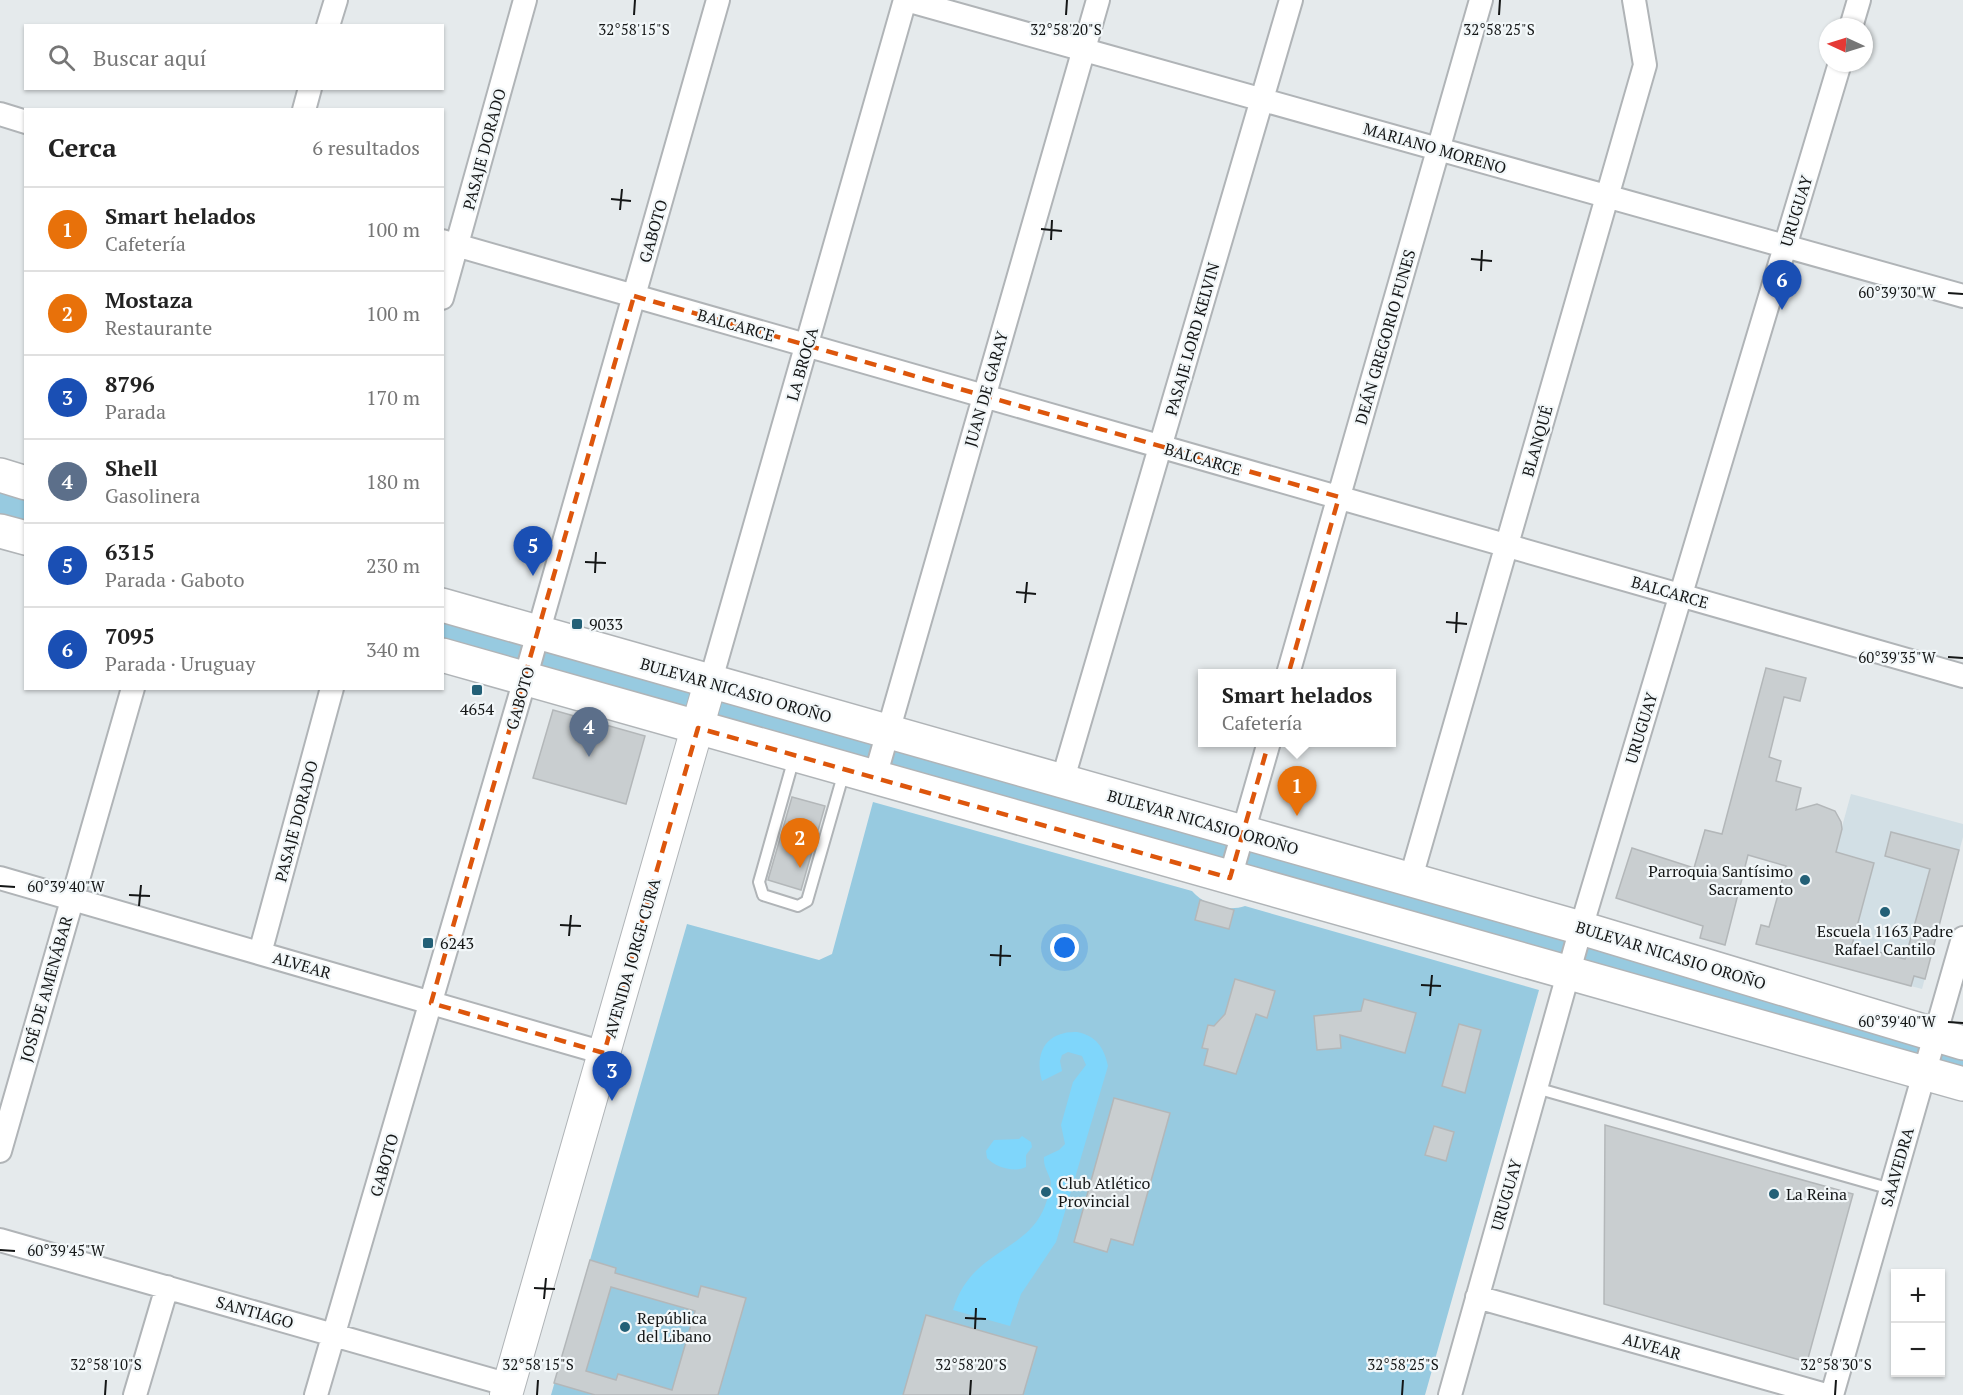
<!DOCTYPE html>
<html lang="es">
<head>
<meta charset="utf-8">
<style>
  :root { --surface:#fff; --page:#f2f2f2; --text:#222; --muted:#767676; --line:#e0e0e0; --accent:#0f766e }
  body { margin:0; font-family:"PT Serif",serif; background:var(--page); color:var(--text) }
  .controls { position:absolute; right:18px; bottom:18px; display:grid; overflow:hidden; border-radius:0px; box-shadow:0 2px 4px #0004 }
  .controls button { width:54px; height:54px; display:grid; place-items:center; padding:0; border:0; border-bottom:2px solid var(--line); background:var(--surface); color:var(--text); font:30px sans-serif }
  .compass { position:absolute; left:1819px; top:18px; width:54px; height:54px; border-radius:50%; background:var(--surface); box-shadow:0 2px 4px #0004; rotate:274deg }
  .you { position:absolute; left:1065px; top:948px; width:21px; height:21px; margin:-15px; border:4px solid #fff; border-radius:50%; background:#1a73e8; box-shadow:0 0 0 9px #1a73e833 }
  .badge { display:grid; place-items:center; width:39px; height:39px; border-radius:50%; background:var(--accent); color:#fff; font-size:20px; font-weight:700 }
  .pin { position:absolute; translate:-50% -50px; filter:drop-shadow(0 2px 3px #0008) }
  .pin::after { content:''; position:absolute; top:32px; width:21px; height:18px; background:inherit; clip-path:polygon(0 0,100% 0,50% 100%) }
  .popup { position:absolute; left:1198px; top:669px; width:198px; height:78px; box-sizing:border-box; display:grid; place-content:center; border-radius:0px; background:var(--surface); filter:drop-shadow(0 2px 4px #0005); font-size:20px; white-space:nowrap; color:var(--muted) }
  .popup b { font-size:22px; color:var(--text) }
  .popup::after { content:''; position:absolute; left:50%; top:100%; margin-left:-12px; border:12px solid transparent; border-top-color:var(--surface) }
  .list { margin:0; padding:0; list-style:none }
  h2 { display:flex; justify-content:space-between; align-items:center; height:78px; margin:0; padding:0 24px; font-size:26px }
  h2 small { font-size:20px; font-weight:400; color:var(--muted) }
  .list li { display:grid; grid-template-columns:39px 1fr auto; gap:18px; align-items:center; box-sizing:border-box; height:84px; padding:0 24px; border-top:2px solid var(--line) }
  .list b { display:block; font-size:22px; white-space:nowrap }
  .list p { margin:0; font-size:20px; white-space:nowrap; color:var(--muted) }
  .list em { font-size:20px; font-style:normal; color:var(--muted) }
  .icon { flex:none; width:33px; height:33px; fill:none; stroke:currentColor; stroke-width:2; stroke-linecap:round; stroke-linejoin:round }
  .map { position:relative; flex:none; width:1963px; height:1395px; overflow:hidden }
  .search { position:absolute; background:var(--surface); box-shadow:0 2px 4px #0004; left:24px; top:24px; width:420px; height:66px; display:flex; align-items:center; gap:15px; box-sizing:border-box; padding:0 21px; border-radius:0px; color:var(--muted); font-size:22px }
  .panel { position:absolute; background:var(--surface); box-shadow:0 2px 4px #0004; left:24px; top:108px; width:420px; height:582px; border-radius:0px }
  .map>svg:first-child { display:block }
</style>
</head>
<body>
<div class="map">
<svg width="1963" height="1395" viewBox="0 0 1963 1395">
  <rect width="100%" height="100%" fill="#e5eaec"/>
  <path fill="#d2dfe5" d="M1851,794L1963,824V837L1922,989L1815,960L1836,878L1858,858L1835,852Z"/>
  <path fill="#97cae0" d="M0,475L25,483V538L0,531Z
    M442,605L1963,1043V1084L443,655Z
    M873,802L1192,891C1204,905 1227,912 1245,906L1539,990L1425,1395H551L687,924L819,960L832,954Z"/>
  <path fill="#7fd6fb" d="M1077,1032C1096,1036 1104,1047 1108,1066L1056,1242L1021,1294L1010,1326L953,1310C971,1249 1027,1253 1045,1206C1047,1200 1051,1189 1051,1183C1050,1174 1043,1168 1044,1157L1059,1150L1065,1144L1061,1125L1073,1082L1086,1065L1082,1056L1068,1052L1062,1055L1060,1061L1062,1071L1042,1081C1034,1053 1046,1031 1077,1032Z
    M1022,1136L1031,1142L1032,1147L1026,1155V1167C1014,1173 995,1167 987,1158L986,1151L994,1140L1019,1139Z"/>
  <path fill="#c9ced0" stroke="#b3b7b9" stroke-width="1.5" fill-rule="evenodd" d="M1766,668L1806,678L1800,701L1784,697L1769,757L1781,761L1776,781L1801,788L1796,810L1817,804L1835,811L1841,822L1842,829L1836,852L1874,863L1852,945L1905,959L1930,869L1885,856L1891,832L1959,850L1925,979L1914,976L1911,986L1756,944L1761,925L1769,927L1786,866L1748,855L1725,945L1700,938L1703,926L1616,898L1632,848L1694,868L1705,830L1722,834Z
    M553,710L645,736L626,804L533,778Z
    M792,797L825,806L801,890L768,880Z
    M1200,900L1234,910L1229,929L1195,920Z
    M1235,979L1275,991L1267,1018L1256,1014L1236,1074L1204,1065L1208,1049L1202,1048L1208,1025L1214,1026L1225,1014Z
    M1364,999L1416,1013L1405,1053L1340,1035L1341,1048L1317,1050L1314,1016L1361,1011Z
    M1459,1024L1481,1030L1465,1093L1442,1086Z
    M1114,1098L1170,1113L1133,1245L1111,1239L1107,1252L1074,1242Z
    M1605,1125L1853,1194L1807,1362L1604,1304Z
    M1434,1126L1454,1132L1446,1161L1425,1155Z
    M590,1260L616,1268L615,1273L698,1297L701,1286L746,1298L718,1395H595L554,1383ZM611,1287L695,1311L672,1390L618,1374L616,1380L586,1371Z
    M926,1315L1037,1347L1023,1395H903Z"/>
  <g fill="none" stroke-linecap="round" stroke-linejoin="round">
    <defs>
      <path id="lane" d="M794,758L759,882L763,895L798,906L807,901L844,772
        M1536,1088L1891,1189"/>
      <path id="street" d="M906,0L1963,296
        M328,26L336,0
        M1851,27L1859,0
        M304,110L310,88
        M0,114L26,122
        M442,241L1963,676
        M442,298L525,0
        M1288,674L1481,0
        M710,683L905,0
        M875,777L1098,0
        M1062,782L1291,0
        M0,878L604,1053
        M1230,878L1269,742
        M1410,881L1645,65L1634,0
        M260,953L332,688
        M0,1151L133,688
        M0,1240L509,1385
        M1477,1297L1826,1395
        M135,1395L167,1287
        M316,1395L525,679L718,0
        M1450,1395L1581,928L1840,63
        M1832,1395L1963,938"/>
      <path id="secondary" d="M506,1395L710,683"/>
      <path id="primary" d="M0,475L26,483
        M0,531L26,538
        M442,605L1581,928L1963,1043
        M442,655L1963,1084"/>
    </defs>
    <use href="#lane" stroke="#b0b4b7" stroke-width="14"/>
    <use href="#street" stroke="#b0b4b7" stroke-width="26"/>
    <use href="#secondary" stroke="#b0b4b7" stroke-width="34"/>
    <use href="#primary" stroke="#b0b4b7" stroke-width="36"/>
    <use href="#lane" stroke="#fff" stroke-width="10"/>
    <use href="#street" stroke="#fff" stroke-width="22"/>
    <use href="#secondary" stroke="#fff" stroke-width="32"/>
    <use href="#primary" stroke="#fff" stroke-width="33"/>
  </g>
  <path fill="none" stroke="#dd560c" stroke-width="4.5" stroke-dasharray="12 8" stroke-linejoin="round" d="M634,296L1339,497L1230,878L698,728L604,1053L431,1003Z"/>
  <path fill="none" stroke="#141616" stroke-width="2" d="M634,15L635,0M1066,15L1067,0M1499,15L1500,0M611,199L631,201M620,210L622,189M1041,229L1062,231M1051,240L1052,220M1471,259L1492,261M1481,271L1482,250M1948,293L1963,294M585,562L606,563M595,573L596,552M1016,592L1036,594M1025,603L1027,582M1446,622L1467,624M1456,633L1457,612M1948,657L1963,658M0,886L15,887M129,895L150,896M139,906L141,885M560,925L581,926M569,936L571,915M990,955L1011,956M1000,966L1001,945M1421,985L1441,986M1430,996L1432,975M1948,1022L1963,1023M0,1250L15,1251M534,1288L555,1289M544,1299L546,1278M965,1318L986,1319M975,1329L976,1308M105,1395L106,1380M537,1395L538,1380M970,1395L971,1380M1402,1395L1403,1380M1835,1395L1836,1380"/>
  <g fill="#236077" stroke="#f2f7f9" stroke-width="2">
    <rect x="571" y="618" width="12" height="12" rx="3"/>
    <rect x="471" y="684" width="12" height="12" rx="3"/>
    <circle cx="1805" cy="880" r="6"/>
    <circle cx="1885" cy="912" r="6"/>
    <rect x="422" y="937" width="12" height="12" rx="3"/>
    <circle cx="1046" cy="1192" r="6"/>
    <circle cx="1774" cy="1194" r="6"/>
    <circle cx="625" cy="1327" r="6"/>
  </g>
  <g text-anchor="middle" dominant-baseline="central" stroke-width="4.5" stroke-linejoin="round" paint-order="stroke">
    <g font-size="16" fill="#141616" stroke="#f2f7f9">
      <text transform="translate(1435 148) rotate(16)">MARIANO MORENO</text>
      <text transform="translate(484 149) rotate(-75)">PASAJE DORADO</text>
      <text transform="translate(1796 211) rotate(-73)">URUGUAY</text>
      <text transform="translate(653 231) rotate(-74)">GABOTO</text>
      <text transform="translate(736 325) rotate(16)">BALCARCE</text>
      <text transform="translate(1385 337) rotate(-74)">DEÁN GREGORIO FUNES</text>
      <text transform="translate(1192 339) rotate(-74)">PASAJE LORD KELVIN</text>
      <text transform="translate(802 364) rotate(-74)">LA BROCA</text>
      <text transform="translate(986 389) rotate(-74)">JUAN DE GARAY</text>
      <text transform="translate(1537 441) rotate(-74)">BLANQUÉ</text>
      <text transform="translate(1203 459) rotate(16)">BALCARCE</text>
      <text transform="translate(1670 592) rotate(16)">BALCARCE</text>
      <text transform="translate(736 690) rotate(16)">BULEVAR NICASIO OROÑO</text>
      <text transform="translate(520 698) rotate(-74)">GABOTO</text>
      <text transform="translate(1641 728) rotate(-73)">URUGUAY</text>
      <text transform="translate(296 821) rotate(-75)">PASAJE DORADO</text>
      <text transform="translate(1203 822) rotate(16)">BULEVAR NICASIO OROÑO</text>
      <text transform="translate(1671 955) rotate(17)">BULEVAR NICASIO OROÑO</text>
      <text transform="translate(632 958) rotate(-74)">AVENIDA JORGE CURA</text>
      <text transform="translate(302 965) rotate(16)">ALVEAR</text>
      <text transform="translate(46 989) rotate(-74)">JOSÉ DE AMENÁBAR</text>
      <text transform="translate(384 1165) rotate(-74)">GABOTO</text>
      <text transform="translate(1897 1167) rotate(-74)">SAAVEDRA</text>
      <text transform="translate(1506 1195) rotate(-74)">URUGUAY</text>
      <text transform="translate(255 1312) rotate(16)">SANTIAGO</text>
      <text transform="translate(1652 1346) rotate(16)">ALVEAR</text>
    </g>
    <g font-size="16" fill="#141616" stroke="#f2f7f9" text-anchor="start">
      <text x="589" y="624">9033</text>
      <text x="477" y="709" text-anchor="middle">4654</text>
      <text x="1793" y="871" text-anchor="end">Parroquia Santísimo<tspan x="1793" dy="18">Sacramento</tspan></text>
      <text x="1885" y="931" text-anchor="middle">Escuela 1163 Padre<tspan x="1885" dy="18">Rafael Cantilo</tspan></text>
      <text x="440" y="943">6243</text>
      <text x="1058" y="1183">Club Atlético<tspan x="1058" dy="18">Provincial</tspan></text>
      <text x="1786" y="1194">La Reina</text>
      <text x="637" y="1318">República<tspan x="637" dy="18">del Libano</tspan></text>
    </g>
  </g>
  <g font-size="15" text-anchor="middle" fill="#141616" stroke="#f2f7f9" stroke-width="4.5" stroke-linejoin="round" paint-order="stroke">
    <text x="634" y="35">32°58'15"S</text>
    <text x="1066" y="35">32°58'20"S</text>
    <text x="1499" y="35">32°58'25"S</text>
    <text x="1897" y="298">60°39'30"W</text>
    <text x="1897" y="663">60°39'35"W</text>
    <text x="66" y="892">60°39'40"W</text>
    <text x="1897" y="1027">60°39'40"W</text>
    <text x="66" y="1256">60°39'45"W</text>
    <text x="106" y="1370">32°58'10"S</text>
    <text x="538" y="1370">32°58'15"S</text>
    <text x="971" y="1370">32°58'20"S</text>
    <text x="1403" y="1370">32°58'25"S</text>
    <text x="1836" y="1370">32°58'30"S</text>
  </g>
</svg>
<div class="controls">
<button>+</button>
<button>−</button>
</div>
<svg class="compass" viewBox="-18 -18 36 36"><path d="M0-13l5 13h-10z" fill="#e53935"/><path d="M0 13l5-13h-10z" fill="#767676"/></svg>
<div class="you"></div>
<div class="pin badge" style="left:1297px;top:816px;background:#e8710a">1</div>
<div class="popup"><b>Smart helados</b>Cafetería</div>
<div class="pin badge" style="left:800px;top:868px;background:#e8710a">2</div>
<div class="pin badge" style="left:612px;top:1101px;background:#1a4fb4">3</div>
<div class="pin badge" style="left:589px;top:757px;background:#5c6f8a">4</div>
<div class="pin badge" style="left:533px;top:576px;background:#1a4fb4">5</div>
<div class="pin badge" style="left:1782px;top:310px;background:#1a4fb4">6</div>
<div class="search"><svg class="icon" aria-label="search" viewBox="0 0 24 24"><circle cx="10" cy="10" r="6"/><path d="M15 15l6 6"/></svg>Buscar aquí</div>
<section class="panel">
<h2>Cerca<small>6 resultados</small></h2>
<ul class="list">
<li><span class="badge" style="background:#e8710a">1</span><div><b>Smart helados</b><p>Cafetería</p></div><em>100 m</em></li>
<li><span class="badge" style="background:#e8710a">2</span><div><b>Mostaza</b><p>Restaurante</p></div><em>100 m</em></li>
<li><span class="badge" style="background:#1a4fb4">3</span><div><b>8796</b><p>Parada</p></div><em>170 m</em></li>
<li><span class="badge" style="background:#5c6f8a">4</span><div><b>Shell</b><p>Gasolinera</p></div><em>180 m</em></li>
<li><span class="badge" style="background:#1a4fb4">5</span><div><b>6315</b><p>Parada · Gaboto</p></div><em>230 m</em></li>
<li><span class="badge" style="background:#1a4fb4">6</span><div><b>7095</b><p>Parada · Uruguay</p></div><em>340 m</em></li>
</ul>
</section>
</div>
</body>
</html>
